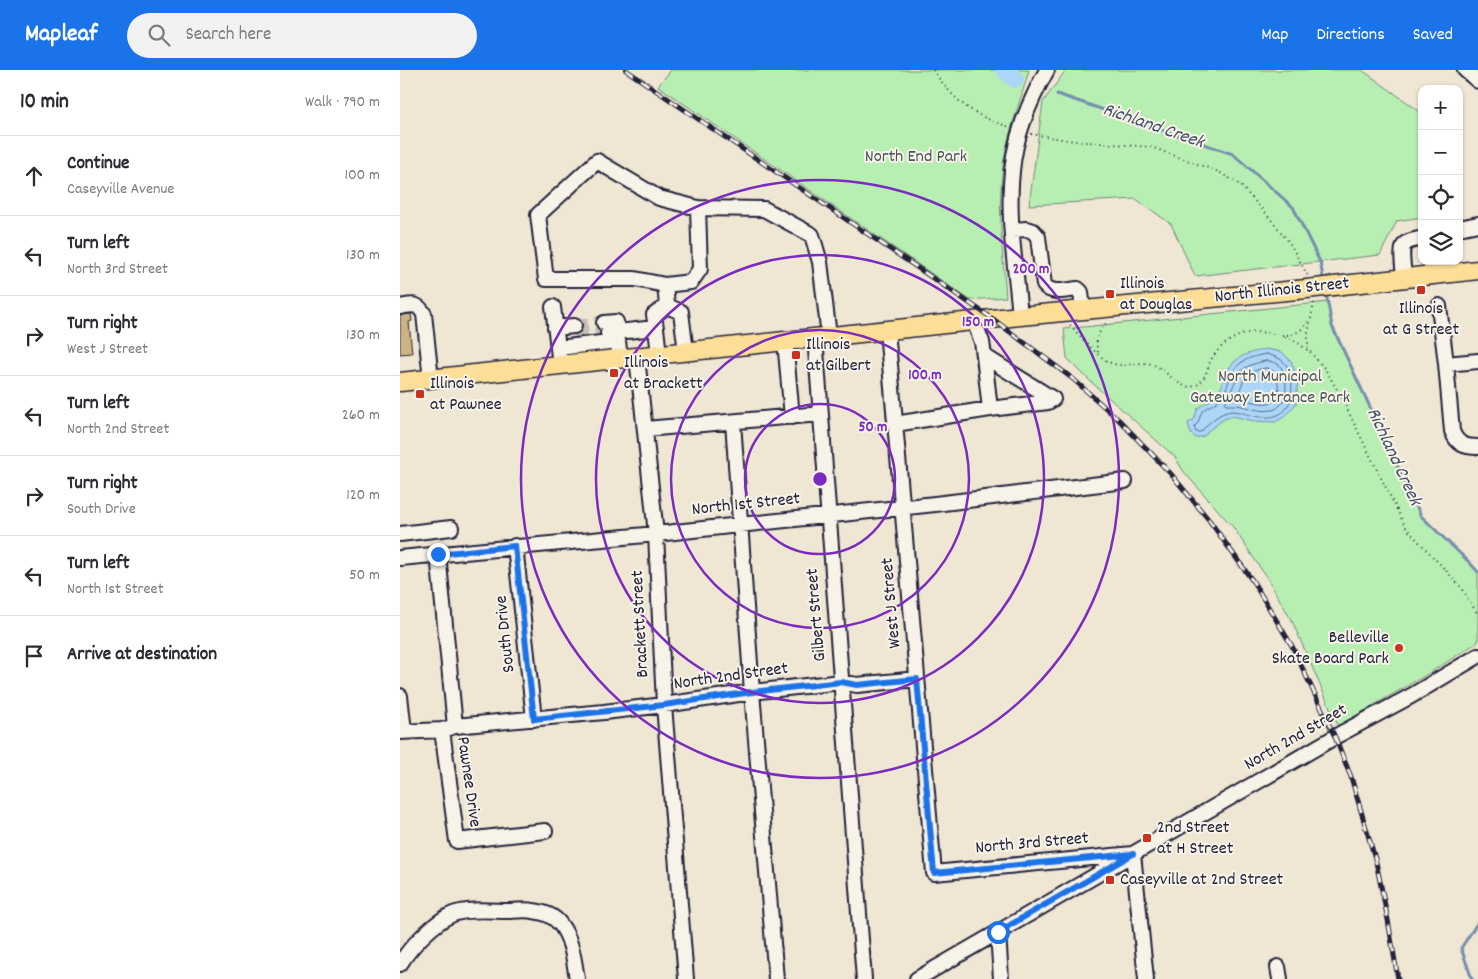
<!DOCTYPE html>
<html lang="en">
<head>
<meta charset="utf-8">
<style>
  :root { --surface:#fff; --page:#f2f2f3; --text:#2b2b33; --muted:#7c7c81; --line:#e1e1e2; --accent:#1a73e8 }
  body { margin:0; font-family:Dekko,sans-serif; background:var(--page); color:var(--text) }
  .controls { position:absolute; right:15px; top:15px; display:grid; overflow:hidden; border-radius:10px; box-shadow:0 1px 4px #0004 }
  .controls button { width:45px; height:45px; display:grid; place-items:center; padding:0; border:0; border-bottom:1px solid var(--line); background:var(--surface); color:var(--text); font:25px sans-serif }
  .stop { position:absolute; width:15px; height:15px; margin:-11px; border:4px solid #1a73e8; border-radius:50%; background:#fff }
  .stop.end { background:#1a73e8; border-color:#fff; box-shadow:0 1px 5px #0008 }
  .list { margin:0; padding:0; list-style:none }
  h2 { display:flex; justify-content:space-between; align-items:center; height:65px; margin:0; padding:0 20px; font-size:21px }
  h2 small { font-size:16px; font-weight:400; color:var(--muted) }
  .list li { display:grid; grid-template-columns:32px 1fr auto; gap:15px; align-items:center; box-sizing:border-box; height:80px; padding:0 20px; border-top:1px solid var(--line) }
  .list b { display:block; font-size:19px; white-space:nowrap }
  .list p { margin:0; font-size:16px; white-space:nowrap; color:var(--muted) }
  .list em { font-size:16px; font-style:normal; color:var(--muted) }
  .icon { flex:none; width:28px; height:28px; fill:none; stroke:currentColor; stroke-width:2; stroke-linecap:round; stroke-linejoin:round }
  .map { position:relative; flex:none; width:1078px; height:909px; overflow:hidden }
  header { display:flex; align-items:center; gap:30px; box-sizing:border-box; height:70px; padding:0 25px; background:var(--accent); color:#fff }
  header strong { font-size:24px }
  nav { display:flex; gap:28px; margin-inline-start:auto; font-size:18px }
  .search { width:350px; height:45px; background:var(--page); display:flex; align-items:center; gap:12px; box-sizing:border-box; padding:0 18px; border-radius:28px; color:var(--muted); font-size:19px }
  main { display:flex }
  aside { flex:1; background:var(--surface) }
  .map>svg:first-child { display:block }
</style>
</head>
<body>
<header>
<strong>Mapleaf</strong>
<div class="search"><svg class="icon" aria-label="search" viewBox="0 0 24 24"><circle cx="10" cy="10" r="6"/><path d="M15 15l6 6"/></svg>Search here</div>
<nav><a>Map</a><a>Directions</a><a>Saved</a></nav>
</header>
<main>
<aside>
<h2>10 min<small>Walk · 790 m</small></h2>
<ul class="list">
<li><svg class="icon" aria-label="ahead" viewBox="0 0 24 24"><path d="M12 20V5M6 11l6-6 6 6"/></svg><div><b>Continue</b><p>Caseyville Avenue</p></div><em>100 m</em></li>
<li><svg class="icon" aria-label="left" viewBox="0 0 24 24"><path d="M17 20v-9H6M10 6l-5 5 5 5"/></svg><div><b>Turn left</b><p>North 3rd Street</p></div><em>130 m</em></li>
<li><svg class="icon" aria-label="right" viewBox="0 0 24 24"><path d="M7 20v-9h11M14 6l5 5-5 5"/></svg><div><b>Turn right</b><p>West J Street</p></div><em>130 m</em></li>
<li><svg class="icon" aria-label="left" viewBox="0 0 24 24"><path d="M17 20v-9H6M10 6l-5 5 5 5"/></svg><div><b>Turn left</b><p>North 2nd Street</p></div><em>260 m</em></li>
<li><svg class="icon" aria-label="right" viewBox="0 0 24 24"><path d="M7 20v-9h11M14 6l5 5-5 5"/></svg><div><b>Turn right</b><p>South Drive</p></div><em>120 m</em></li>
<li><svg class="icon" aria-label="left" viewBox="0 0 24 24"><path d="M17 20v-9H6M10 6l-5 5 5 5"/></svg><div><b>Turn left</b><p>North 1st Street</p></div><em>50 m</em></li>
<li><svg class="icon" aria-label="arrive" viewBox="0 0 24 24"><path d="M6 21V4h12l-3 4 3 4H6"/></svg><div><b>Arrive at destination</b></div></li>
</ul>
</aside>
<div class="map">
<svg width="1078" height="909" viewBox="0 0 1078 909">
  <rect width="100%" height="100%" fill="#efe6d4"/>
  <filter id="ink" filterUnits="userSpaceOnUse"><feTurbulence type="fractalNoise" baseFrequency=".02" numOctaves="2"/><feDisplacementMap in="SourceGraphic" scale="10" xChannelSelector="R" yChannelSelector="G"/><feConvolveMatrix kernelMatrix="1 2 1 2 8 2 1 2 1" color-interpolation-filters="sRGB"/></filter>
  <g filter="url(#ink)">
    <path fill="#b7efb2" stroke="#6c8876" d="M271,0H629C620,34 605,69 602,104C598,145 603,187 606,227L570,230L258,16Z
      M666,0H962L1022,43V147L997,151L980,185L795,206L771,154L736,129L629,135L643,32Z
      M928,232L932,256L1021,446L1070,493L1078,502V572L1031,602L938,656L893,553L869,511L833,457L784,402L775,387L690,311L667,288L664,259Z"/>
    <path fill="#abd6f7" stroke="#748eac" d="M866,279L882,282L891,291L898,309L896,334L884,347L875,352L854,351L833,346L824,349L809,360L804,366L796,368L791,364L788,353L794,350L798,338C803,334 810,331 815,327C820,323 822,315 824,309C832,287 844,284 866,279Z"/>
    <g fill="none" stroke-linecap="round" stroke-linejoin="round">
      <path stroke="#596a86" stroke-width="1" d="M866,284C877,287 885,289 889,301C894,316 894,341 875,346C869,348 861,347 855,346C848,345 840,341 833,341C821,341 808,353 801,362H796L794,357C801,351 799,345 803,340C808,336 815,334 820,329C825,324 827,316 830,308C836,291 850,287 866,284Z
        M866,291C871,292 877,292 880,296C889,307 889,337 872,340C859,343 846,335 833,335C831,335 828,335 826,335L825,333C840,308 832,297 866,291Z
        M866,298L875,302C878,310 882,327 872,332C865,336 846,330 839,328L838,326C845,306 844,302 866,298Z"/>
      <path stroke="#748eac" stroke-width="3" d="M657,24L833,84L893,137L920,192L924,212
        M926,223L932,256L1021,446L1070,493L1078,502
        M1072,909L1061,878L1078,852"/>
      <path stroke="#abd6f7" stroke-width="18" d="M605,0L615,9"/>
    </g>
    <path fill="#cdb484" stroke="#22223b" d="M11,244L12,251L9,252L12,283L0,284V245Z"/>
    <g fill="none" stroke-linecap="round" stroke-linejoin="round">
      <path stroke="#c6bfb5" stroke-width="14" stroke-dasharray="14 7" stroke-linecap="butt" d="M174,256L204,253
        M174,267L205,264"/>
      <defs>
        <path id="minor" d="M1065,0L1078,11
          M1059,158L1078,154
          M612,160L627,159L633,161L638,167L644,215C652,225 667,220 678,219L681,222L683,240
          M1004,208C1004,200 999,178 1006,173C1010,170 1017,170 1022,168
          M265,215L235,209H146L138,145L197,91L259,128L298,138
          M267,236L265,215L291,212L300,199L298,138L364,139L412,165L420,192L429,266
          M1039,236L1046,294L1052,361C1057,374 1064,377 1078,377
          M0,237C12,235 17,232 24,244L31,309
          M153,237L159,287
          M620,246C616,198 607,149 612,101C615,66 630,30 647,0
          M204,253L216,252L217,262L208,263
          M155,258L174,256
          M256,258L254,245L267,236L281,242L286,282
          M487,260L534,803L733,784
          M415,267L464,909
          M385,271L392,347
          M158,278L218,271
          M584,286L590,339
          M237,287L256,464L264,635L286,909
          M220,289L217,262L256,258L259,285
          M1046,294L1078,291
          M333,352L352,622L376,909
          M495,354L590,339L648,332L653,329L584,286L582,272L574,251
          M245,359L420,344
          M0,464L51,458
          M115,476L134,649
          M38,484L55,656
          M0,488L256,464L535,434L725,411
          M0,626L4,661
          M42,660L57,771L145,761
          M0,662L42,660L55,656L204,642L264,635L352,622L441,612L457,615L517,609
          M733,784L746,909
          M598,862L601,909
          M0,894C10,877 34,852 53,844C68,838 94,841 110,841C118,841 126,839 133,841C143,842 154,846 160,854C172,869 174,891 177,909
          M878,897L880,909
          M517,909L940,664L1011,626L1078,586"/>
        <path id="major" d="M970,212L1078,200
          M0,312L620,246L897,220"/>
      </defs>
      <use href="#minor" stroke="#22223b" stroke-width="18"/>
      <use href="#major" stroke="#22223b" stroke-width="21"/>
      <path stroke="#22223b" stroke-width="2" stroke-dasharray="1 4" stroke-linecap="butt" d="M533,0C555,32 573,46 610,57
        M631,64L674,71L751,77L819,102L840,115L863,140L889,172L908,206
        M914,233L908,263V278L911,283L925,299L938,321L1003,452L1007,459L1052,507L1063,520L1078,545
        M670,255C679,265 697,286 709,292C723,300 739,289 754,295C768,300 780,323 797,315C805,310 807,300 810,292C817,278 829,269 844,264C870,256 891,279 910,249
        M885,267L897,272L910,282
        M698,282C694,269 699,262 707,252"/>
      <use href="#minor" stroke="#f7f3e8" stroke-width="14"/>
      <use href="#major" stroke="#fcde96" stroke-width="18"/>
      <defs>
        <path id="rail" d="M226,0L593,249L673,309L719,350L771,404L809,450L852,510L892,576L935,667L951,707L976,792L988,850L998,909"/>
      </defs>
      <use href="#rail" stroke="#22223b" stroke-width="5"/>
      <use href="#rail" stroke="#f7f3e8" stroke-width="3" stroke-dasharray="9" stroke-linecap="butt"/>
      <defs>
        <path id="major-bridge" d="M897,220L970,212"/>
      </defs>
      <use href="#major-bridge" stroke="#22223b" stroke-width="21" stroke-linecap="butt"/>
      <use href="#major-bridge" stroke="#fcde96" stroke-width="18"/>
    </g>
  </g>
  <g fill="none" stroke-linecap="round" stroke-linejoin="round" filter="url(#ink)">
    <path stroke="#1a73e8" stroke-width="6" d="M38,484L115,476L134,649L264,635L352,622L441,612L457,615L517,609L534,803L733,784L598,862"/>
  </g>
  <g fill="none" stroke="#7b2cbf" stroke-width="2.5">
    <circle cx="420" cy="409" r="75"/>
    <circle cx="420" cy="409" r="149"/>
    <circle cx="420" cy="409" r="224"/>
    <circle cx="420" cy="409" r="299"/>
  </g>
  <g fill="#c8321e" stroke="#f7f3e8" stroke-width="2">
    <rect x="1016" y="215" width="10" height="10" rx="2.5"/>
    <rect x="705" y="219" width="10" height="10" rx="2.5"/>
    <rect x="391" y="280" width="10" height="10" rx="2.5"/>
    <rect x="209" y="298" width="10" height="10" rx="2.5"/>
    <rect x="15" y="319" width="10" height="10" rx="2.5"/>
    <circle cx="999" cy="578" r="5"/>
    <rect x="742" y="763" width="10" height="10" rx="2.5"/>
    <rect x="705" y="805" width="10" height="10" rx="2.5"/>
  </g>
  <g text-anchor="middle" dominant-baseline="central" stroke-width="4" stroke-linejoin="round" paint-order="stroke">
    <g font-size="18" fill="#475559" stroke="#f7f3e8">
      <text x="516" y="87">North End Park</text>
      <text x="870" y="307">North Municipal<tspan x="870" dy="21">Gateway Entrance Park</tspan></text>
    </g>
    <g font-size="18" fill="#22223b" stroke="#f7f3e8" text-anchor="start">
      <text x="720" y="214">Illinois<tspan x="720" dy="21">at Douglas</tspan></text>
      <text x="1021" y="239" text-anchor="middle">Illinois<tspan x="1021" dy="21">at G Street</tspan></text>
      <text x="406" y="275">Illinois<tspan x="406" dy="21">at Gilbert</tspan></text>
      <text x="224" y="293">Illinois<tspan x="224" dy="21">at Brackett</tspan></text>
      <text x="30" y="314">Illinois<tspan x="30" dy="21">at Pawnee</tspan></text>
      <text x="989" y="568" text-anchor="end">Belleville<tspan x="989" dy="21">Skate Board Park</tspan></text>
      <text x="757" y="758">2nd Street<tspan x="757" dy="21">at H Street</tspan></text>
      <text x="720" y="810">Caseyville at 2nd Street</text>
    </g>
    <g font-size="18" fill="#22223b" stroke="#f7f3e8">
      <text transform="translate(882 221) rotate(-6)">North Illinois Street</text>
      <text transform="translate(346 435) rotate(-6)">North 1st Street</text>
      <text transform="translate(492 533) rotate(-95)">West J Street</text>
      <text transform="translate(417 545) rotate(-95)">Gilbert Street</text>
      <text transform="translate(241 554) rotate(-93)">Brackett Street</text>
      <text transform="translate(106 564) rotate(-96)">South Drive</text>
      <text transform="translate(331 607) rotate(-8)">North 2nd Street</text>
      <text transform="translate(896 668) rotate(-30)">North 2nd Street</text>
      <text transform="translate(68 712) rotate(82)">Pawnee Drive</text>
      <text transform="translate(632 774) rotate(-5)">North 3rd Street</text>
    </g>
    <g font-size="19" font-style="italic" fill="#444f6a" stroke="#f7f3e8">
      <text transform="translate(753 57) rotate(19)">Richland Creek</text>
      <text transform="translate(993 387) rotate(65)">Richland Creek</text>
    </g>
  </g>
  <circle cx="420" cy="409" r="8" fill="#7b2cbf" stroke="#f7f3e8" stroke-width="2.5"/>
  <g font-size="15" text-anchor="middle" font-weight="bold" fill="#7b2cbf" stroke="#f7f3e8" stroke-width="4" stroke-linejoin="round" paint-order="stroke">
    <text x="631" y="203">200 m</text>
    <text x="578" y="256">150 m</text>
    <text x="525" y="309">100 m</text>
    <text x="473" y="361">50 m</text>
  </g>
</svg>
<div class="controls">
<button>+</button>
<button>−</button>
<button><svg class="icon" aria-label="locate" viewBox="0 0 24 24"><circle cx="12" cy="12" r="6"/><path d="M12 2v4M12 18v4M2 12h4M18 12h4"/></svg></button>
<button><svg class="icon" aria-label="layers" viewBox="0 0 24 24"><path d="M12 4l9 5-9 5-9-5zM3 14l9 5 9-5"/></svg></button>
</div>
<div class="stop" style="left:598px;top:862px"></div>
<div class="stop end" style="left:38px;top:484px"></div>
</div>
</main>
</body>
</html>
